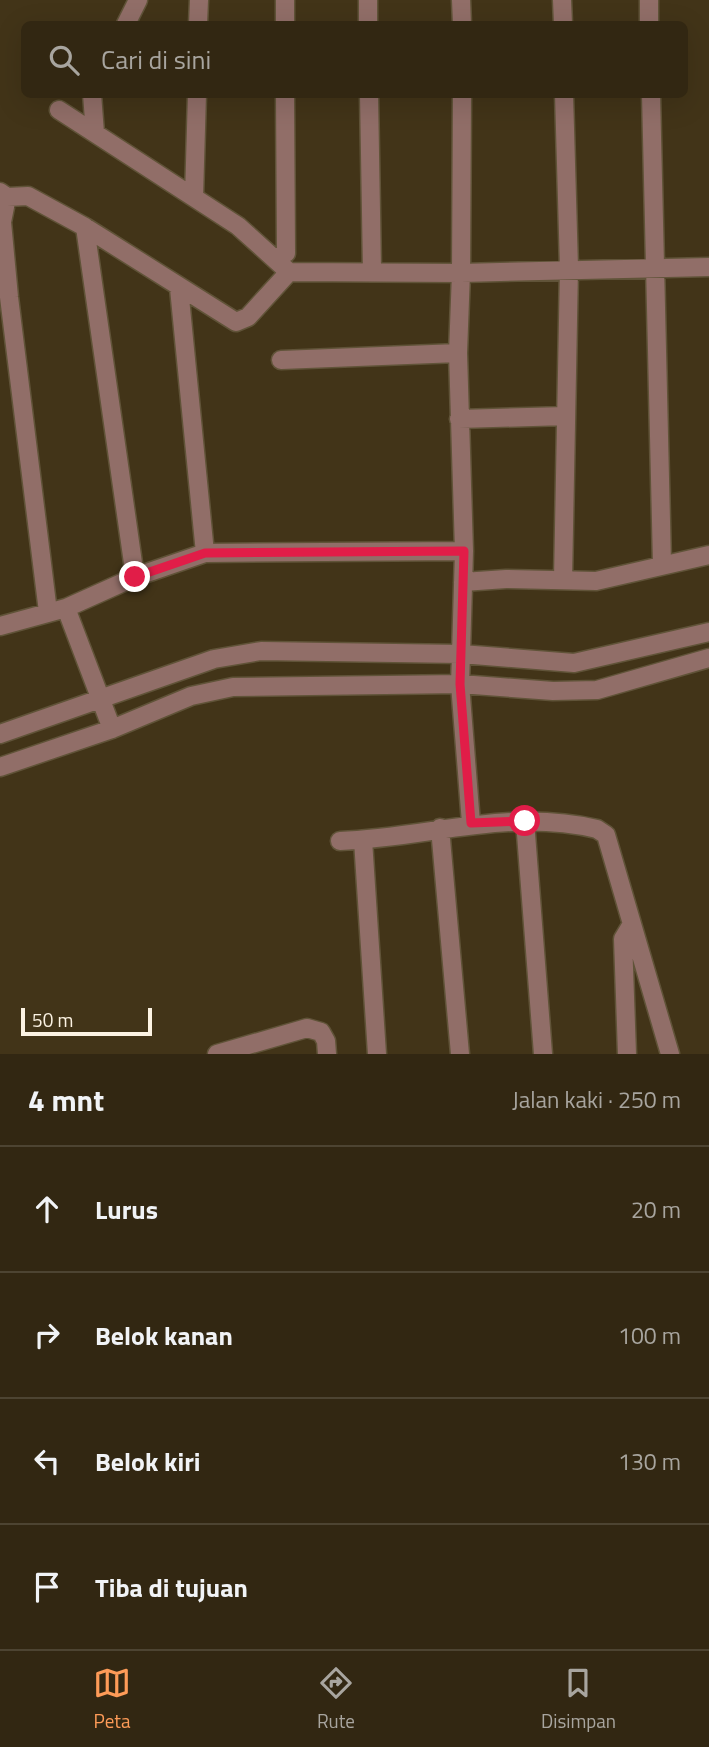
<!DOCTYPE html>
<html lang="id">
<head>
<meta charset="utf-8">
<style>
  :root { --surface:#322712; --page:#3a2f1b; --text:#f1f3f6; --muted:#a8a59f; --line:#4d4432; --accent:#fe9b58 }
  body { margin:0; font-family:"Titillium Web",sans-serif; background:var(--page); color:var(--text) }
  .scale { position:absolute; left:21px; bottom:18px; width:131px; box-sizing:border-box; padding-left:7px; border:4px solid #fcf3e3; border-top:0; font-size:19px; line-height:24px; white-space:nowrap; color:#fcf3e3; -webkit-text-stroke:5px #423418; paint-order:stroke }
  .stop { position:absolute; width:21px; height:21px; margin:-16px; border:5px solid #e11d48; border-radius:50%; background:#fff }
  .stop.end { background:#e11d48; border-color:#fff; box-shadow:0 2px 7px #0008 }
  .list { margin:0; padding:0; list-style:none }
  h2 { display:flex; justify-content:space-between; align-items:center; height:91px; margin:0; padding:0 28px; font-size:30px }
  h2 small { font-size:23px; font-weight:400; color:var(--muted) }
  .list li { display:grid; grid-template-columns:46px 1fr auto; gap:21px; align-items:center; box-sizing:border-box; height:126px; padding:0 28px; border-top:2px solid var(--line) }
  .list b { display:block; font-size:26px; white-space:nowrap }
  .list em { font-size:23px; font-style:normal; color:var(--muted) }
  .icon { flex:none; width:38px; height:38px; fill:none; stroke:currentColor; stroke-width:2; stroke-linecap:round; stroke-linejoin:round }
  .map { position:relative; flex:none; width:709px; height:1054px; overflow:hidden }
  .search { position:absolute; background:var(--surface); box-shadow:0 7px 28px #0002; left:21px; right:21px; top:21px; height:77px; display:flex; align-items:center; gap:18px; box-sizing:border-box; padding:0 24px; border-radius:10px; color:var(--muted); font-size:26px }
  .sheet { height:595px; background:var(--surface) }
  nav { display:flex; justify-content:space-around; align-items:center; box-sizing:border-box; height:98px; border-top:2px solid var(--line); background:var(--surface); font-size:19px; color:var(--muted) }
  nav a { display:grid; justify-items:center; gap:4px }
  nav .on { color:var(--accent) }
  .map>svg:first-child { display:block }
</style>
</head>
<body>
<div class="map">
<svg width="709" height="1054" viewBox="0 0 709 1054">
  <rect width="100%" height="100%" fill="#423418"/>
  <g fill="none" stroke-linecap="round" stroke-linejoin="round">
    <defs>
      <path id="minor" d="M285,0V24
        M368,0V24
        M461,0L462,24
        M562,0L563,24
        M649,0V24
        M126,24L138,0
        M198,24L199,0
        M92,94L95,133
        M369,94L372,271
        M651,94L662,564
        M59,110L238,226L289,272
        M0,192L7,197L28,196L85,227L236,322L248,317L289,272L461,273L462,94
        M7,197L2,222L9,297L48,612
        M194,197L197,94
        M85,227L135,577
        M274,258L286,253L285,94
        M709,267L461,273L458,353L464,551L461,654L574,663L709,632
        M179,288L205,553
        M281,360L458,353
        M459,419L566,416
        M563,580L569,268L564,94
        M463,582L506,579L596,581L709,555
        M66,608L112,729
        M0,626L66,608L135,577L205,553L464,551
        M0,734L214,659L261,651L461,654L460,684L553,691L597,690L709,658
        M0,767L112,729L191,696L233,687L460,684L471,823
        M525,821L543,1054
        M440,828L460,1054
        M363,840L377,1054
        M340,841C429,838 506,808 597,829L606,835L670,1054
        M217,1054L307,1028L321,1032L326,1041L327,1054
        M627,1054L623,939L632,924"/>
    </defs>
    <use href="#minor" stroke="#605338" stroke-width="21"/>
    <use href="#minor" stroke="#916e68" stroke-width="18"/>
  </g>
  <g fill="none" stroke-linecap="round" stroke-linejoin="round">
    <path stroke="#e11d48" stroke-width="9" d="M135,577L205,553L464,551L460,684L471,823L525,821"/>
  </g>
</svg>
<div class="scale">50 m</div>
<div class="stop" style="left:525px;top:821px"></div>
<div class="stop end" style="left:135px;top:577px"></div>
<div class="search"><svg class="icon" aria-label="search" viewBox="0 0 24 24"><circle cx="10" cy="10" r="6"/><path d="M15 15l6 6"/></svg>Cari di sini</div>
</div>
<section class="sheet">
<h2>4 mnt<small>Jalan kaki · 250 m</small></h2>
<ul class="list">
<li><svg class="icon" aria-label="ahead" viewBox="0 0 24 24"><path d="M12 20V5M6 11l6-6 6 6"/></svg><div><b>Lurus</b></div><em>20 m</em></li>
<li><svg class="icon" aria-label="right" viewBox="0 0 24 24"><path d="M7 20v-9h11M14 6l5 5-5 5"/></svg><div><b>Belok kanan</b></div><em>100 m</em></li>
<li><svg class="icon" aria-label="left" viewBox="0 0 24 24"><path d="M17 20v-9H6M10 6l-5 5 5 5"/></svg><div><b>Belok kiri</b></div><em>130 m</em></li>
<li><svg class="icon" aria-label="arrive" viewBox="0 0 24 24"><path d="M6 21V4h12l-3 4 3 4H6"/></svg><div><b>Tiba di tujuan</b></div></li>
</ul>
</section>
<nav>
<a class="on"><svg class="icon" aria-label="map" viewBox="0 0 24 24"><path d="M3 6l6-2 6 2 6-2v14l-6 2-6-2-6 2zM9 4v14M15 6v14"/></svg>Peta</a>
<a><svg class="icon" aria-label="directions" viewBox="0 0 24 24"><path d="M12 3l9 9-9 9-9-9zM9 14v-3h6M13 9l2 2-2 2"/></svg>Rute</a>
<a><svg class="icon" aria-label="saved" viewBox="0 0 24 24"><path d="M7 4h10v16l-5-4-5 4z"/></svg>Disimpan</a>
</nav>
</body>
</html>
